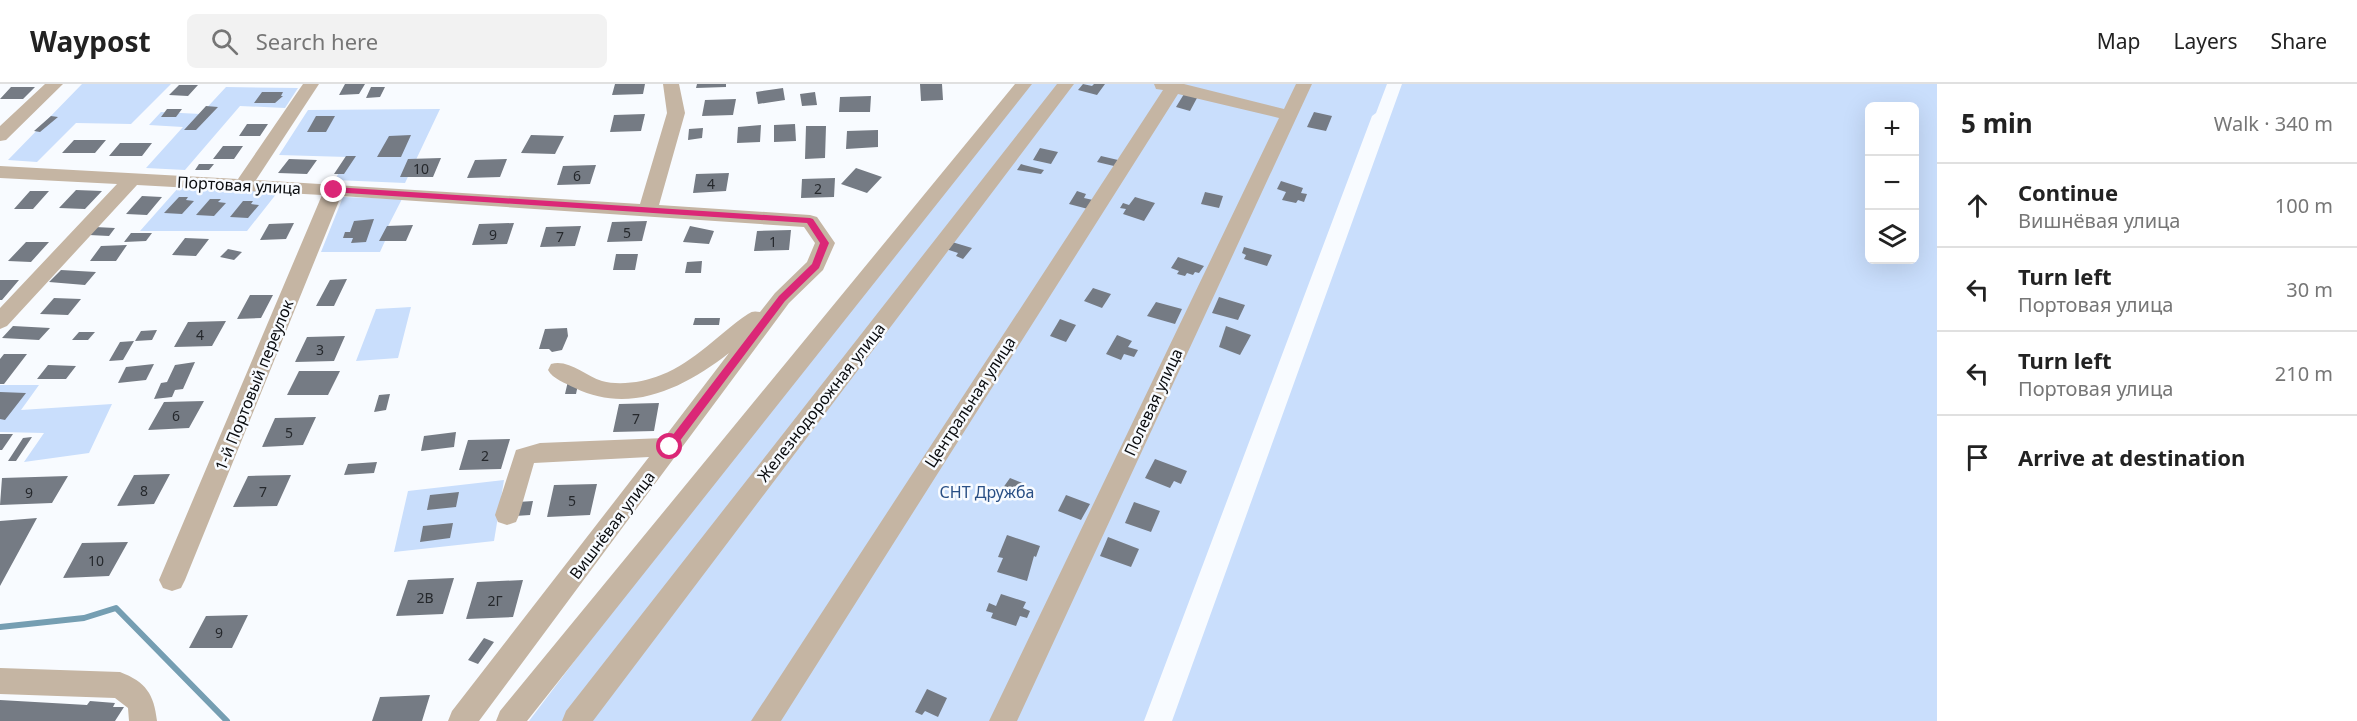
<!DOCTYPE html>
<html lang="en">
<head>
<meta charset="utf-8">
<style>
  :root { --surface:#fff; --page:#f2f2f2; --text:#222; --muted:#767676; --line:#e0e0e0 }
  body { margin:0; font-family:"Noto Sans",sans-serif; background:var(--page); color:var(--text) }
  .controls { position:absolute; right:18px; top:18px; display:grid; overflow:hidden; border-radius:9px; box-shadow:0 6px 24px #0002 }
  .controls button { width:54px; height:54px; display:grid; place-items:center; padding:0; border:0; border-bottom:2px solid var(--line); background:var(--surface); color:var(--text); font:30px sans-serif }
  .stop { position:absolute; width:18px; height:18px; margin:-14px; border:4px solid #db2777; border-radius:50%; background:#fff }
  .stop.end { background:#db2777; border-color:#fff; box-shadow:0 2px 6px #0008 }
  .list { margin:0; padding:0; list-style:none }
  h2 { display:flex; justify-content:space-between; align-items:center; height:78px; margin:0; padding:0 24px; font-size:26px }
  h2 small { font-size:20px; font-weight:400; color:var(--muted) }
  .list li { display:grid; grid-template-columns:39px 1fr auto; gap:18px; align-items:center; box-sizing:border-box; height:84px; padding:0 24px; border-top:2px solid var(--line) }
  .list b { display:block; font-size:22px; white-space:nowrap }
  .list p { margin:0; font-size:20px; white-space:nowrap; color:var(--muted) }
  .list em { font-size:20px; font-style:normal; color:var(--muted) }
  .icon { flex:none; width:33px; height:33px; fill:none; stroke:currentColor; stroke-width:2; stroke-linecap:round; stroke-linejoin:round }
  .map { position:relative; flex:none; width:1937px; height:637px; overflow:hidden }
  header { display:flex; align-items:center; gap:36px; box-sizing:border-box; height:84px; padding:0 30px; background:var(--surface); border-bottom:2px solid var(--line) }
  header strong { font-size:28px }
  nav { display:flex; gap:33px; margin-inline-start:auto; font-size:21px }
  .search { width:420px; height:54px; background:var(--page); display:flex; align-items:center; gap:15px; box-sizing:border-box; padding:0 21px; border-radius:9px; color:var(--muted); font-size:22px }
  main { display:flex }
  aside { flex:1; background:var(--surface) }
  .map>svg:first-child { display:block }
</style>
</head>
<body>
<header>
<strong>Waypost</strong>
<div class="search"><svg class="icon" aria-label="search" viewBox="0 0 24 24"><circle cx="10" cy="10" r="6"/><path d="M15 15l6 6"/></svg>Search here</div>
<nav><a>Map</a><a>Layers</a><a>Share</a></nav>
</header>
<main>
<div class="map">
<svg width="1937" height="637" viewBox="0 0 1937 637">
  <rect width="100%" height="100%" fill="#f8fbff"/>
  <path fill="#c9defc" fill-rule="evenodd" d="M82,0H171L131,40L76,39L37,78L8,76Z
    M1023,0H1387L1376,29L1372,32L1144,637H529L805,273Z
    M1402,0H1937V637H1172ZM1870,22H1914V176H1870Z
    M226,3L298,4L285,24L240,22L185,86L146,84L183,43L149,41L161,28L201,30Z
    M440,25L405,99L335,96L347,73L279,71L308,26Z
    M179,103L274,108L277,109L247,147H140Z
    M343,113L402,115L381,156L385,157L380,168H321Z
    M411,223L398,274L356,277L376,225Z
    M0,301H39L21,326L112,320L89,369L24,378L44,349L0,348Z
    M504,396L494,457L394,468L408,407Z"/>
  <g fill="none" stroke-linecap="round" stroke-linejoin="round">
    <path stroke="#759eb2" stroke-width="6" d="M0,543L84,534L116,524L227,637"/>
  </g>
  <path fill="#757b84" d="M345,0H365L359,10L339,11Z
    M615,0H645L643,10L612,11Z
    M697,0H726V3L696,4Z
    M920,0H942L943,16L921,17Z
    M1083,0L1092,2L1094,0H1105L1097,11L1078,6Z
    M179,1H198L188,12L169,11Z
    M11,3H35L23,15H0Z
    M371,3H385L380,13L366,14Z
    M783,4L785,16L758,20L756,8Z
    M262,8H283L281,12H283L275,19H254Z
    M815,8L817,21L802,22L800,10Z
    M1184,10L1197,14L1190,27L1176,23Z
    M871,12L870,28H839L840,13Z
    M736,15L733,31L702,32L705,16Z
    M206,22L218,23L196,46H184Z
    M167,25H182L176,33H161Z
    M1314,28L1332,32L1326,47L1307,43Z
    M645,30L641,47L610,48L614,31Z
    M51,32L58,33L40,48L34,47Z
    M316,32H335L326,48H307Z
    M247,40H268L260,52H239Z
    M795,40L796,57L774,58V41Z
    M761,41L760,58L737,59L738,43Z
    M806,42H826L825,74L805,75Z
    M703,44L702,54L688,56L689,45Z
    M878,46V63L846,65L847,47Z
    M411,51L401,73H377L389,52Z
    M531,51L564,52L555,70L521,69Z
    M74,56H106L95,69H62Z
    M120,59H152L142,72H109Z
    M223,62H243L234,75H213Z
    M1040,64L1058,68L1051,80L1033,76Z
    M346,72H356L344,90H334Z
    M1101,72L1118,76L1114,82L1097,78Z
    M441,74L433,93H400L408,75Z
    M289,75L317,76L307,90L278,89Z
    M507,75L500,93L467,94L475,76Z
    M199,80H214L209,86H195Z
    M1021,80L1024,81L1044,86L1041,90L1017,86Z
    M596,81L590,100L557,101L563,82Z
    M856,84L882,93L867,109L841,100Z
    M729,89L726,107L693,109L696,90Z
    M835,94L834,113L801,114L802,95Z
    M1281,97L1303,104L1301,109L1307,110L1304,118L1298,116L1296,119L1282,116L1286,108L1277,105Z
    M76,106L102,107L85,125L59,124Z
    M30,107H49L33,125H14Z
    M1077,107L1086,110L1084,114L1093,116L1088,125L1069,120Z
    M1205,108L1223,112L1219,124L1201,120Z
    M142,112L162,113L147,131L126,130Z
    M179,113H188L186,116L194,117L182,130L164,129Z
    M1135,113L1155,119L1144,137L1123,130L1126,125L1120,124L1123,119L1129,121Z
    M210,115H221L218,118L226,119L214,132L196,131Z
    M243,117H253L251,120L259,121L248,134L230,133Z
    M374,135L366,158L351,159L353,154H343L345,148H350L354,137Z
    M647,137L642,157L607,158L612,138Z
    M294,139L286,155L260,156L269,140Z
    M514,139L507,160L472,161L479,140Z
    M413,141L406,157H379L387,142Z
    M581,142L575,162L540,163L546,143Z
    M690,142L714,147L709,160L683,158Z
    M95,143L115,144L109,152L89,151Z
    M791,146L789,166L754,167L757,147Z
    M131,149H152L146,157L124,158Z
    M185,154L209,155L196,172L172,171Z
    M26,158H49L31,178L8,177Z
    M952,158L972,164L963,175L956,172L958,169L946,165Z
    M127,161L116,177H90L101,162Z
    M1244,163L1272,171L1267,182L1244,175L1246,171L1242,169Z
    M228,165L242,168L234,176L220,173Z
    M616,170H638L635,186H613Z
    M1178,173L1204,182L1199,189L1195,188L1193,191L1187,189L1185,192L1177,190L1179,187L1171,184Z
    M702,177L701,189H685L687,178Z
    M61,186L96,188L85,201L49,198Z
    M347,195L334,222H316L330,196Z
    M0,196H19L2,216H0Z
    M1093,204L1111,210L1102,224L1084,217Z
    M250,211H273L261,234L237,235Z
    M1219,213L1245,221L1238,236L1212,229Z
    M54,214L81,215L68,231L40,230Z
    M1156,218L1182,225L1175,240L1147,232Z
    M695,234H720L719,241H693Z
    M1060,235L1076,241L1066,258L1050,252Z
    M226,237L212,262L174,263L188,238Z
    M13,242L50,244L39,256L2,254Z
    M1226,242L1251,251L1240,271L1219,263Z
    M567,244L568,252L562,266L552,268L549,265H539L545,245Z
    M157,246L152,256L135,257L141,247Z
    M79,248H95L88,256H72Z
    M1117,251L1132,257L1128,263L1138,266L1134,273L1124,270L1121,276L1106,270Z
    M345,252L334,277L295,278L307,253Z
    M134,257L123,276L109,277L120,258Z
    M4,270H27L4,300H0V275Z
    M195,278L183,305L175,306L172,313L154,315L161,299L167,298L175,281Z
    M154,280L146,296L118,299L126,283Z
    M48,281L76,282L66,295H37Z
    M299,287H340L328,311H287Z
    M579,296L576,310H565L568,297Z
    M0,308L26,309L5,336L0,335Z
    M390,310L386,326L374,328L379,311Z
    M204,317L189,344L148,346L164,318Z
    M659,319L654,347L613,348L619,320Z
    M316,333L303,361L262,363L275,334Z
    M456,348L454,363L421,367L424,352Z
    M0,350H13L2,366H0Z
    M32,353L16,377H8L23,354Z
    M510,355L501,385L459,386L468,356Z
    M1155,375L1187,387L1181,400L1174,397L1170,404L1145,394Z
    M377,378L374,389L344,391L348,380Z
    M170,390L154,420L117,422L134,391Z
    M291,391L277,422L233,423L248,392Z
    M68,392L52,419L0,421L2,394Z
    M1010,394L1025,400L1016,415L1000,408Z
    M597,400L590,431L547,433L554,401Z
    M459,408L456,423L427,426L430,411Z
    M1066,411L1090,420L1081,436L1058,427Z
    M533,417L530,431L515,432L518,418Z
    M1134,418L1160,427L1151,448L1125,439Z
    M37,434L0,502V437Z
    M453,439L450,454L420,458L423,442Z
    M1007,451L1040,462L1036,473L1034,472L1027,497L997,488L1003,474L998,473Z
    M1108,453L1139,465L1131,483L1100,472Z
    M128,458L109,492L63,494L82,459Z
    M454,494L443,530L396,532L408,496Z
    M523,496L513,533L466,535L477,498Z
    M1001,510L1026,518L1023,524L1030,527L1027,534L1020,532L1016,542L991,534L993,529L986,527L989,519L996,522Z
    M248,531L232,564H189L206,532Z
    M484,554L494,558L478,580L468,576Z
    M927,605L947,614L938,633L925,627L922,631L915,628Z
    M430,611L422,637H372L380,613Z
    M0,616L87,621L90,617L115,619L113,623H124L115,637H0Z"/>
  <g fill="none" stroke-linecap="round" stroke-linejoin="round">
    <path fill="#c5b5a3" fill-rule="evenodd" d="M45,0H63L6,56L0,57V42Z
      M303,0H319L256,96L640,120L667,29L663,0H679L685,29L659,121L810,131L817,133L835,159L823,186L789,219L479,637H448L452,627L649,373L534,379L519,431L516,438L507,441L498,438L495,431L516,366L540,359L664,354L729,269C684,304 630,331 575,304C565,299 553,295 548,286L551,280C569,275 585,292 602,297C620,302 644,298 661,291C695,278 718,250 748,230C752,227 755,227 760,228L775,209L807,178L815,159L804,143L341,112L185,496L181,504L172,507L163,504L159,496L322,111L137,101L7,242L0,245V224L117,100L0,94V82L238,95Z
      M1015,0H1032L527,637H496L500,627Z
      M1057,0H1074L593,637H562L566,627Z
      M1154,0H1184L1284,25L1296,0H1312L1017,637H989L1279,34L1178,10L781,637H751L1163,6L1156,5Z
      M0,584L120,588C146,598 154,610 157,637H129L128,624L115,614L0,610Z"/>
  </g>
  <path fill="#db2777" d="M334,103L810,134L813,135L829,159L819,184L785,217L673,366L670,367L665,363L666,360L779,212L812,180L820,159L807,139L331,108V104Z"/>
  <g text-anchor="middle" dominant-baseline="central" stroke-width="5" stroke-linejoin="round" paint-order="stroke">
    <g font-size="14" fill="#25282c">
      <text x="421" y="84">10</text>
      <text x="577" y="91">6</text>
      <text x="711" y="99">4</text>
      <text x="818" y="104">2</text>
      <text x="627" y="148">5</text>
      <text x="493" y="150">9</text>
      <text x="560" y="152">7</text>
      <text x="773" y="157">1</text>
      <text x="200" y="250">4</text>
      <text x="320" y="265">3</text>
      <text x="176" y="331">6</text>
      <text x="636" y="334">7</text>
      <text x="289" y="348">5</text>
      <text x="485" y="371">2</text>
      <text x="144" y="406">8</text>
      <text x="263" y="407">7</text>
      <text x="29" y="408">9</text>
      <text x="572" y="416">5</text>
      <text x="96" y="476">10</text>
      <text x="425" y="513">2В</text>
      <text x="495" y="516">2Г</text>
      <text x="219" y="548">9</text>
    </g>
    <g font-size="16" fill="#0a0c0f" stroke="#f8fbff">
      <text transform="translate(239 101) rotate(3)">Портовая улица</text>
      <text transform="translate(254 301) rotate(-68)">1-й Портовый переулок</text>
      <text transform="translate(821 318) rotate(-52)">Железнодорожная улица</text>
      <text transform="translate(970 318) rotate(-57)">Центральная улица</text>
      <text transform="translate(1153 318) rotate(-65)">Полевая улица</text>
      <text transform="translate(612 441) rotate(-53)">Вишнёвая улица</text>
    </g>
    <g font-size="16" fill="#294f85" stroke="#f8fbff">
      <text x="987" y="408">СНТ Дружба</text>
    </g>
  </g>
</svg>
<div class="controls">
<button>+</button>
<button>−</button>
<button><svg class="icon" aria-label="layers" viewBox="0 0 24 24"><path d="M12 4l9 5-9 5-9-5zM3 14l9 5 9-5"/></svg></button>
</div>
<div class="stop" style="left:670px;top:363px"></div>
<div class="stop end" style="left:334px;top:106px"></div>
</div>
<aside>
<h2>5 min<small>Walk · 340 m</small></h2>
<ul class="list">
<li><svg class="icon" aria-label="ahead" viewBox="0 0 24 24"><path d="M12 20V5M6 11l6-6 6 6"/></svg><div><b>Continue</b><p>Вишнёвая улица</p></div><em>100 m</em></li>
<li><svg class="icon" aria-label="left" viewBox="0 0 24 24"><path d="M17 20v-9H6M10 6l-5 5 5 5"/></svg><div><b>Turn left</b><p>Портовая улица</p></div><em>30 m</em></li>
<li><svg class="icon" aria-label="left" viewBox="0 0 24 24"><path d="M17 20v-9H6M10 6l-5 5 5 5"/></svg><div><b>Turn left</b><p>Портовая улица</p></div><em>210 m</em></li>
<li><svg class="icon" aria-label="arrive" viewBox="0 0 24 24"><path d="M6 21V4h12l-3 4 3 4H6"/></svg><div><b>Arrive at destination</b></div></li>
</ul>
</aside>
</main>
</body>
</html>
